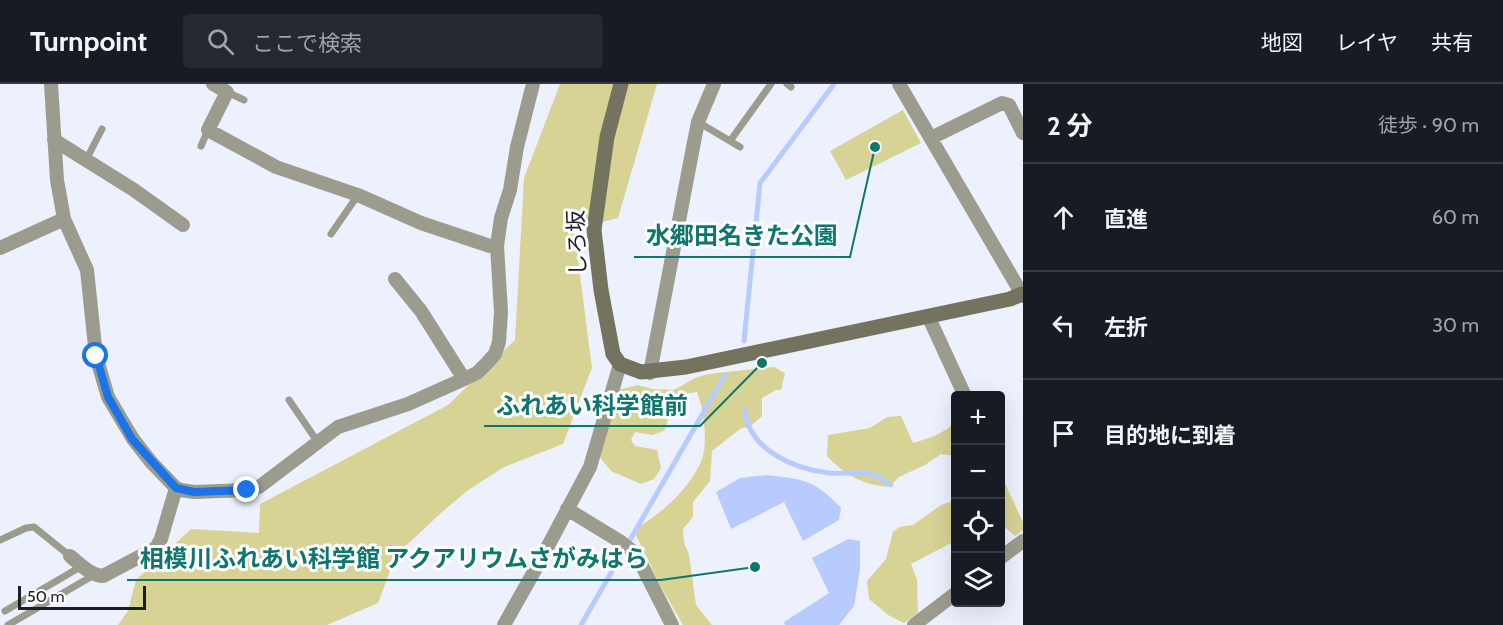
<!DOCTYPE html>
<html lang="ja">
<head>
<meta charset="utf-8">
<style>
  :root { --surface:#171b24; --page:#242831; --text:#f1f3f6; --muted:#9ea1a6; --line:#363941 }
  body { margin:0; font-family:Cabin,"Noto Sans JP",sans-serif; background:var(--page); color:var(--text) }
  .controls { position:absolute; right:18px; bottom:18px; display:grid; overflow:hidden; border-radius:6px; box-shadow:0 6px 24px #0002 }
  .controls button { width:54px; height:54px; display:grid; place-items:center; padding:0; border:0; border-bottom:2px solid var(--line); background:var(--surface); color:var(--text); font:30px sans-serif }
  .scale { position:absolute; left:18px; bottom:15px; width:128px; box-sizing:border-box; padding-left:6px; border:3px solid #1a1e28; border-top:0; font-size:16px; line-height:21px; white-space:nowrap; color:#1a1e28; -webkit-text-stroke:4px #fefefe; paint-order:stroke }
  .stop { position:absolute; width:18px; height:18px; margin:-14px; border:4px solid #1a73e8; border-radius:50%; background:#fff }
  .stop.end { background:#1a73e8; border-color:#fff; box-shadow:0 2px 6px #0008 }
  .list { margin:0; padding:0; list-style:none }
  h2 { display:flex; justify-content:space-between; align-items:center; height:78px; margin:0; padding:0 24px; font-size:26px }
  h2 small { font-size:20px; font-weight:400; color:var(--muted) }
  .list li { display:grid; grid-template-columns:39px 1fr auto; gap:18px; align-items:center; box-sizing:border-box; height:108px; padding:0 24px; border-top:2px solid var(--line) }
  .list b { display:block; font-size:22px; white-space:nowrap }
  .list em { font-size:20px; font-style:normal; color:var(--muted) }
  .icon { flex:none; width:33px; height:33px; fill:none; stroke:currentColor; stroke-width:2; stroke-linecap:round; stroke-linejoin:round }
  .map { position:relative; flex:none; width:1023px; height:541px; overflow:hidden }
  header { display:flex; align-items:center; gap:36px; box-sizing:border-box; height:84px; padding:0 30px; background:var(--surface); border-bottom:2px solid var(--line) }
  header strong { font-size:28px }
  nav { display:flex; gap:33px; margin-inline-start:auto; font-size:21px }
  .search { width:420px; height:54px; background:var(--page); display:flex; align-items:center; gap:15px; box-sizing:border-box; padding:0 21px; border-radius:6px; color:var(--muted); font-size:22px }
  main { display:flex }
  aside { flex:1; background:var(--surface) }
  .map>svg:first-child { display:block }
</style>
</head>
<body>
<header>
<strong>Turnpoint</strong>
<div class="search"><svg class="icon" aria-label="search" viewBox="0 0 24 24"><circle cx="10" cy="10" r="6"/><path d="M15 15l6 6"/></svg>ここで検索</div>
<nav><a>地図</a><a>レイヤ</a><a>共有</a></nav>
</header>
<main>
<div class="map">
<svg width="1023" height="541" viewBox="0 0 1023 541">
  <rect width="100%" height="100%" fill="#ecf1fd"/>
  <path fill="#d7d395" d="M560,0H657L618,134L574,145L592,284L563,360L504,383L467,407L442,428L396,471L378,519L327,541H118L128,527L136,496L191,445L259,449L260,420L448,321L515,256L524,94Z
    M903,26L921,59L846,96L830,67Z
    M774,283L785,289L781,306H776L762,314V332L751,342L740,345L712,367L710,397L693,418V433L683,445L684,458L689,471L696,521L712,541H683L659,499L637,453L635,445C661,430 686,408 700,380C709,363 704,326 697,308L677,311L664,347L652,351L635,348L631,356L635,362L657,366L661,384L654,395L641,400L611,387L601,375L598,364L617,306L638,301L652,305L674,306L695,294L708,290Z
    M901,332L913,359C929,354 944,350 955,338V372L941,370L925,381L899,393L889,403C863,401 845,391 827,372L828,351L870,344L887,333Z
    M1001,391L1023,438V446L1015,452L1001,440Z
    M955,416V457L911,480L917,496L918,529L904,539L888,531L869,515L867,497L886,475L893,448L899,443L913,441L941,421Z"/>
  <path fill="#b7cbfe" d="M766,391C803,395 815,396 841,424L839,436L803,457L784,418L731,445L716,408L740,394Z
    M848,455L860,457V485L854,522L839,541H785L784,538L829,509L812,474Z"/>
  <g fill="none" stroke-linecap="round" stroke-linejoin="round">
    <path stroke="#b7cbfe" stroke-width="5" d="M744,257L760,99L834,0
      M745,327C749,366 794,385 829,389C842,390 858,387 871,390C878,392 884,398 891,401
      M581,541L725,291"/>
    <path stroke="#9c9c8e" stroke-width="7" d="M787,0L791,3
      M227,8L244,16
      M698,38L730,57L771,0
      M730,57L740,63
      M201,62L208,46
      M86,76L102,45
      M331,150L358,111
      M289,316L317,357
      M0,456L26,444L34,443L70,472
      M5,527L82,482
      M8,541L94,491"/>
    <path stroke="#9c9c8e" stroke-width="14" d="M213,0L227,8L208,46L276,83L358,111L421,139L490,162H497L501,134L510,106L517,63L533,0
      M899,0L1023,212
      M931,54L1002,19L1009,21L1023,49
      M54,56L134,106L183,141
      M64,135L87,186L96,272L108,313L133,355L151,378L176,404L181,406L194,408L247,406L259,403L338,343L408,320L464,295L477,289L487,279L495,270L499,258L501,228L497,162
      M0,164L64,135L57,96L51,0
      M395,195L421,227L464,295
      M929,234L965,312
      M650,289L694,58L698,38L714,0
      M567,425L621,458L636,470L672,541
      M70,472C80,480 90,491 103,492L156,464L161,455L176,404
      M1000,474L1023,457
      M504,541L540,477L590,383L620,280
      M914,541L956,509"/>
    <path stroke="#747360" stroke-width="15" d="M621,0L607,53L594,146L601,206L613,270L620,280L641,288L686,283L1010,215L1022,210"/>
  </g>
  <g fill="none" stroke-linecap="round" stroke-linejoin="round">
    <path stroke="#1a73e8" stroke-width="8" d="M96,272L108,313L132,355L176,404L194,408L247,406"/>
  </g>
  <g text-anchor="middle" dominant-baseline="central" stroke-width="6" stroke-linejoin="round" paint-order="stroke">
    <g font-size="22" fill="#1a1e28" stroke="#fefefe">
      <text transform="translate(577 159) rotate(-92)">しろ坂</text>
    </g>
  </g>
  <path fill="none" stroke="#0f766e" stroke-width="2" d="M875 63L850 173H634M762 279L700 342H484M755 483L661 496H127"/>
  <g fill="#0f766e" stroke="#fefefe" stroke-width="2">
    <circle cx="875" cy="63" r="6"/>
    <circle cx="762" cy="279" r="6"/>
    <circle cx="755" cy="483" r="6"/>
  </g>
  <g font-size="24" text-anchor="middle" font-weight="bold" fill="#0f766e" stroke="#fefefe" stroke-width="6" stroke-linejoin="round" paint-order="stroke">
    <text x="742" y="160">水郷田名きた公園</text>
    <text x="592" y="330">ふれあい科学館前</text>
    <text x="394" y="483">相模川ふれあい科学館 アクアリウムさがみはら</text>
  </g>
</svg>
<div class="controls">
<button>+</button>
<button>−</button>
<button><svg class="icon" aria-label="locate" viewBox="0 0 24 24"><circle cx="12" cy="12" r="6"/><path d="M12 2v4M12 18v4M2 12h4M18 12h4"/></svg></button>
<button><svg class="icon" aria-label="layers" viewBox="0 0 24 24"><path d="M12 4l9 5-9 5-9-5zM3 14l9 5 9-5"/></svg></button>
</div>
<div class="scale">50 m</div>
<div class="stop" style="left:96px;top:272px"></div>
<div class="stop end" style="left:247px;top:406px"></div>
</div>
<aside>
<h2>2 分<small>徒歩 · 90 m</small></h2>
<ul class="list">
<li><svg class="icon" aria-label="ahead" viewBox="0 0 24 24"><path d="M12 20V5M6 11l6-6 6 6"/></svg><div><b>直進</b></div><em>60 m</em></li>
<li><svg class="icon" aria-label="left" viewBox="0 0 24 24"><path d="M17 20v-9H6M10 6l-5 5 5 5"/></svg><div><b>左折</b></div><em>30 m</em></li>
<li><svg class="icon" aria-label="arrive" viewBox="0 0 24 24"><path d="M6 21V4h12l-3 4 3 4H6"/></svg><div><b>目的地に到着</b></div></li>
</ul>
</aside>
</main>
</body>
</html>
